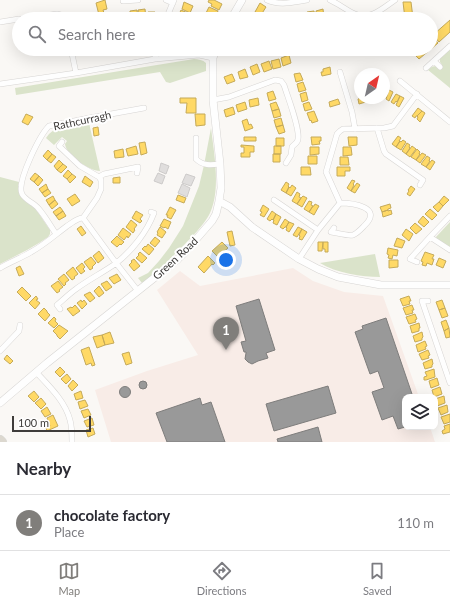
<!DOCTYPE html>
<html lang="en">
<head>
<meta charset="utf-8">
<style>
  :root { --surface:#fff; --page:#f7f7f7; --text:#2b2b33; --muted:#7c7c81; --line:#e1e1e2; --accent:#807e7b }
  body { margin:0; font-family:Lato,sans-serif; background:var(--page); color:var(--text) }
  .controls { position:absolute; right:12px; bottom:12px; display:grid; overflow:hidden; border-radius:8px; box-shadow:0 4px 16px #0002 }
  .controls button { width:36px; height:36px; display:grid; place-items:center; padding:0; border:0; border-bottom:1px solid var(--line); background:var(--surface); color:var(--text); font:20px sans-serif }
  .compass { position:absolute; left:354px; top:68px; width:36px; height:36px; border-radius:50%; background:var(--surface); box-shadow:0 4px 16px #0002; rotate:34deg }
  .scale { position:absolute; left:12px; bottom:10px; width:79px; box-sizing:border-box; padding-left:4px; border:2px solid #3e3c3a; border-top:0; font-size:11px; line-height:14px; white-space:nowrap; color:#3e3c3a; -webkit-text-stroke:3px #fff; paint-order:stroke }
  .you { position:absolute; left:226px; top:260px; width:14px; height:14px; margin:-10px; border:3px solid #fff; border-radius:50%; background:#1a73e8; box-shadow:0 0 0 6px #1a73e833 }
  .badge { display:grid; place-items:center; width:26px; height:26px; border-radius:50%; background:var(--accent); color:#fff; font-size:13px; font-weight:700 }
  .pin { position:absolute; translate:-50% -33px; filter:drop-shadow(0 1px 2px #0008) }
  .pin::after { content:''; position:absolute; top:21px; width:14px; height:12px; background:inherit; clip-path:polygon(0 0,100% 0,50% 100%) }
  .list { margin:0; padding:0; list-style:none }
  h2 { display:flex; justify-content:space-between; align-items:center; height:52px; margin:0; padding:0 16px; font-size:17px }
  h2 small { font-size:13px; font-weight:400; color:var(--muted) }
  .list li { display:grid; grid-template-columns:26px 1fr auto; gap:12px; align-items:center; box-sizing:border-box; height:56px; padding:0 16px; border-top:1px solid var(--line) }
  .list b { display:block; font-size:15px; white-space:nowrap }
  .list p { margin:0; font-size:13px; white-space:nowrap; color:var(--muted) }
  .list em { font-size:13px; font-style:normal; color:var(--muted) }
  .icon { flex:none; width:22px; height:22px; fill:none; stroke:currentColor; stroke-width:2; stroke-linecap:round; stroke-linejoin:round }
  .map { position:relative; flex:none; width:450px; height:442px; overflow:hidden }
  .search { position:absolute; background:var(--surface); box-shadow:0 4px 16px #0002; left:12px; right:12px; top:12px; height:44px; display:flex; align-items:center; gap:10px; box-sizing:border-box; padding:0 14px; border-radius:22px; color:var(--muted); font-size:15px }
  .sheet { height:108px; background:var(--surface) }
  nav { display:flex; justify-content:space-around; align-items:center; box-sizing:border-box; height:56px; border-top:1px solid var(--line); background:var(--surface); font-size:11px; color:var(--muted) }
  nav a { display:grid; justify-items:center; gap:2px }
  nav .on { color:var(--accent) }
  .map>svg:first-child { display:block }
</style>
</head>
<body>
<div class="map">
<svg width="450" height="442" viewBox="0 0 450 442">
  <rect width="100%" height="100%" fill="#faf8f5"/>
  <path fill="#f8ece7" d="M293,268L313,281L344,292L383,296L419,397H405V427H430L435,442H111L95,390L147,371L198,355L157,290L180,271L200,286Z"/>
  <path fill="#dae3ca" d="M450,49V88L428,70C432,66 434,65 439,68L442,65L440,62V58Z
    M194,59C198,59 203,60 206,63V71L170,83L166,82L160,72L16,95L15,88Z
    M89,123L100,171C89,171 66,155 65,144L67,141L62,137L54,145L46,138L49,134L55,129Z
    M211,128C214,153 221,189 210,213C204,226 185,244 174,255C168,262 150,280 142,283L138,278L148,273L159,261L169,248L183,226L199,186L204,165Z
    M0,177L19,182L18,186H20L19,193L35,208L50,230V234L48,237L39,243L27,250L0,264Z
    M450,222V247L437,240L436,237Z
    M375,254L380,277C362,277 336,273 320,263Z"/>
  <path fill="#ffd966" stroke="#c5aa59" d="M105,0L107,9L103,10L104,13L99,15L96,3Z
    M209,0H214L222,4L219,10L211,6L212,4L208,2Z
    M184,2L193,6L190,13L182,9Z
    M403,2H411L413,18L405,19Z
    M260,3L266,7L261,15L255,12Z
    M209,7L218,11L215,17L206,13Z
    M145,9L146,19H139L138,10Z
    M323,9L324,18L317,19L316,11Z
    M137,10L138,19H130V11Z
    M181,10L192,15L190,19H184L178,17Z
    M314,11L315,19H308L307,12Z
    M148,12H155V19H148Z
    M298,13H305L306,19H299Z
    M450,20V32L439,42L433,35Z
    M432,36L438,43L431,49V37Z
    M232,49H242L239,55L231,51Z
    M418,49H431L419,59L413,53Z
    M289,55L291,63L283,66L281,58Z
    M279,59L281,67L273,69L271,61Z
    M269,61L272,69L264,72L261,64Z
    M257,64L260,72L253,75L250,67Z
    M330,67L331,74L322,76L321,72H323V69Z
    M245,69L248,77L240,79L238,72Z
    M300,73L303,80L296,82L294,74Z
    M232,74L235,81L227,84L224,77Z
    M303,82L306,90L299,92L297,84Z
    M389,90L393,92L389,101L386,99Z
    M273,91L276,99L269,101L267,93Z
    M306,92L308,100L302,102L300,94Z
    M396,94L400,96L397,102L396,101L394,104L391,102Z
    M400,96L404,98L399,107L396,105Z
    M180,98H196V113H186L187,103H180Z
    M258,98L259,105L250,107L249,100Z
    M361,98H368L369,101L359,104L358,99Z
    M338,99L340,104L330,107L329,102Z
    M245,102L247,109L238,112L236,105Z
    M276,102L279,109L272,111L270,104Z
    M309,102L312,109L305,111L303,104Z
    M233,107L235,114L226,117L224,110Z
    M418,108L422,111L417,116H416L415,118L412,116Z
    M279,109L281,116L274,118L272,111Z
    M314,111L318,121L312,123L311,120L310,121L307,113Z
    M422,111L425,113L420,122L417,119L418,117L417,116Z
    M26,114L33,117L28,125L22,122Z
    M195,114H205V125L196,126Z
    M281,118L283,125L276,127L274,120Z
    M247,119L249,125L251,124L253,128L245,131L242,121Z
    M283,125L285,132L279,134L276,127Z
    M98,127L99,135L94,136L93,128Z
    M398,136L401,138L399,141H400L396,147L392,144Z
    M244,137H256V141H244Z
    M311,137H321V141H319L320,144L312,145Z
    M348,137H357V145L349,146Z
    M276,138H284V146H276Z
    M403,140L406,142L401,150L396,147L400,141L401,142Z
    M145,142L147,153L141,155L139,143Z
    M407,143L410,145L409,147L410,148L406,154L402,151Z
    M241,145L254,146V152H250V157H241V153H244V147H241Z
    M136,146L138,154L128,156L126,149Z
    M274,146H281V154H274Z
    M412,146L416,149L410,157L406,154Z
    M310,147H319V154L310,155Z
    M343,147H351L352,155L343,156Z
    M123,149L124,157L115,158L114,151Z
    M417,149L420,152L419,154H420L416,160L411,157Z
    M48,150L52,154L47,160L43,156Z
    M422,153L426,155L420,163L416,160Z
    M52,154L56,157L51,163L47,160Z
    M273,154H280V162H273Z
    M308,156H317V164H308Z
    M427,156L430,158L429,161H430L426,167L421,164Z
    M340,157H348L349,165H340Z
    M59,160L63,164L57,170L54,166Z
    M432,160L435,162L430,170L426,167Z
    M63,164L67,167L61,173L57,170Z
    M301,167H310L311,175H301Z
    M337,167H350V171H345V176H337Z
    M68,170L72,174L67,179L63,176Z
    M35,173L39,176L34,182L30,179Z
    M72,174L76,177L70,183L67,179Z
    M39,176L43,180L38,186L34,182Z
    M85,176L93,182L90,187L82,182Z
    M120,177V183H113V178Z
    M352,180L355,181L353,184L354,185L351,191L347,188Z
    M286,182L289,184L288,186L289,187L286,193L281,190Z
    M357,183L360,185L355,193L351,191Z
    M46,184L48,189L42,193L39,189Z
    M292,185L296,188L291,196L286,193L289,187L290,188Z
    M411,186L415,189L410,196L407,194L409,191L408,190Z
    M48,189L51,193L45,197L42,193Z
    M297,192L300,194L299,197L301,198L297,204L292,201Z
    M75,194L80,201L72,206L67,199Z
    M178,195L186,198L184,203L176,200Z
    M53,196L55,200L49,205L46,200Z
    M303,196L307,198L302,207L297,204L301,198Z
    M444,196L449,200L443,206L439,202Z
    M55,200L58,204L52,209L49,205Z
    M309,201L312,202L311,205L313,206L309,212L304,209Z
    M439,202L443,206L438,212L433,207Z
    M315,204L319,206L314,215L309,212L313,206H314Z
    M390,204L391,208L388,209V210L382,212L380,207Z
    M263,205L269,209L264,217L260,215L262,212L260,211Z
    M60,207L63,211L56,216L53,212Z
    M170,207L176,210L171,219L167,217L168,215H166Z
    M430,209L437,215L432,220L425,214Z
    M388,210V211L391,210L392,214L383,217L382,212Z
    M63,211L66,216L59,220L56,216Z
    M136,211L143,215L140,219L142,221L140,223L132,218Z
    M272,211L276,214L273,220L272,219L270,221L267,219Z
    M276,214L281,217L277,225L273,223L274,220H273Z
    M423,216L429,222L424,227L418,222Z
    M164,219L171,222L168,229L165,227L164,228L160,226Z
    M285,219L289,222L286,227H285L283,229L280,227Z
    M131,220L137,225L134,229L135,230L133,233L126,227Z
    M289,222L294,224L289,232L286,230L287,228L286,227Z
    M415,223L422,229L416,234L410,228Z
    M81,226L86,233L82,236L77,229Z
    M160,227L166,232L162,238L157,235L158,233L157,232Z
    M298,227L302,229L297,237L293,235Z
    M123,228L131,234L128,238L127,236L124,240L118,235Z
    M302,229L307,232L302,240L299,239L300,236L299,235Z
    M406,229L413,234L409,241L402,235Z
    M232,231L235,245L230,246L227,232Z
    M117,236L124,242L121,245L120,244L117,247L111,242Z
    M155,237L160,241L155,247L150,243Z
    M397,238L405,241L402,248L394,246Z
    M222,242L228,248L218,257L212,251Z
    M318,242H323L322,251H318Z
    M323,242H328V252H325V249H323Z
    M148,244L154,249L149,255L142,249L145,246L146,247Z
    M388,248L398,250L397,256L393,255L392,259L388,258L389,255L387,254Z
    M99,251L104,258L98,263L93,256Z
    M140,252L147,258L142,263L136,258L139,255L138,254Z
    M425,252L434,255L432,259H434L432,265L427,263L426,266L422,265L423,262L421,261Z
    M208,256L215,263L213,265L212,264L204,273L198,267Z
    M91,257L96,263L92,267L93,268L90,270L84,262Z
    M439,258L446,261L443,268L436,265Z
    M134,259L140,266L134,271L129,265L132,262L131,261Z
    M389,260H398V267L389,268Z
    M82,263L85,267L83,269L85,271L81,274L76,268Z
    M20,266L24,274L19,276L16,268Z
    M73,267L78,274L74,277L75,278L72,280L66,273Z
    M64,274L69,280L65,283L66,284L64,286L58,279Z
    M117,274L121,280L114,284L109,278Z
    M58,281L63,287L59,290L60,291L57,293L51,286Z
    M107,281L112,287L106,291L101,284Z
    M99,286L104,293L99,297L94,291Z
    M22,287L31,296L26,301L17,292Z
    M90,292L95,298L90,302L84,295Z
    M36,296L38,299L36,300L40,303L35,309L29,303Z
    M409,296L411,301H409L410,304L403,306L400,299Z
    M81,300L82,302L84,300L87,304L82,309L77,303Z
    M442,300L445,308L439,310L436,302Z
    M75,305L80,311L73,316L67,309L71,307L72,308Z
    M412,305L414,310H412L413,313L406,315L403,308Z
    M44,308L47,311V312L50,315L45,321L38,314Z
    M445,308L448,316L442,318L439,310Z
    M415,314L417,319L415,320L416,322L409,324L406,317Z
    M54,317L56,319L55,321L58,324L54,328L48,323Z
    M446,320L449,328L444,331L441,322Z
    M419,323L420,328H419V331L412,333L410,326Z
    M59,325L68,331L60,339L57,336V335L53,331Z
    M449,328L450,337L446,338L444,331Z
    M110,332L114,343L105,345L102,335Z
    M422,332L423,337L422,338V340L415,342L413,336Z
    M102,335L105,345L97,348L93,337Z
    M425,341L427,346L425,347L426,349L418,352L416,345Z
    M89,347L95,365L92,366L91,363L86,365L81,350Z
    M428,350L430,355L428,356L429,358L422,360L419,354Z
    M129,352L132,363L126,365L122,354Z
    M7,355L13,361L10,364L4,359Z
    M432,359L433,364L432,365V367L425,369L423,363Z
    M60,367L65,372L60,377L55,372Z
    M434,369L435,377L426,380H424V377L427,376L425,372Z
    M67,374L71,379L66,384L61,379Z
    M437,378L439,385L431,388L429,381Z
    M73,380L78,385L72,391L68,386Z
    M440,387L442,394L434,397L432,390Z
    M34,391L39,397L34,402L28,396Z
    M81,391L83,398L76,400L74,394Z
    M444,396L445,403L437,406L435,399Z
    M41,398L46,404L41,409L35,403Z
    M85,400L88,406L80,409L78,402Z
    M447,405L448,412L441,415L438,408Z
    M47,407L51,414L45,417L41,411Z
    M88,409L91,415L84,418L81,411Z
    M450,414V422L444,424L441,417Z
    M53,415L58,426L47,431L46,428L50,426L47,418Z
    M92,418L94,425L87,427L84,421Z
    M450,424V432L443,434L442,431L445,429L444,426Z
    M93,428L95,434L88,437L86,430Z"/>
  <path fill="#999" stroke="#7e7d7c" d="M259,299L275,350L266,353L268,358L258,361L252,364L248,362L245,359L246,353V352H244L241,342L246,341L236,306Z
    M386,318L413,397H405V427L398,429L393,416L382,420L372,392L384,388L378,371L370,374L355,332L363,329L362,326Z
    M139 385a4 4 0 1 1 8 0a4 4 0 1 1-8 0Z
    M328,386L336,413L274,431L266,404Z
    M119.5 392a5.5 5.5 0 1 1 11 0a5.5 5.5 0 1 1-11 0Z
    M200,398L202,405L211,402L225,442H167L156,413Z
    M318,427L322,442H278L277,439Z"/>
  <path fill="#e0dedd" stroke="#cdcbca" d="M161,163L169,166L166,174L159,171Z
    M158,173L165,176L162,184L154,181Z
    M186,174L195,177L191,186L182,183Z
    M182,184L190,188L187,197L178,193Z"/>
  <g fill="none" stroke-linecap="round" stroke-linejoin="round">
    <defs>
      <path id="street" d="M166,0L173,3
        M267,0C280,6 293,2 307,0
        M330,0C339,4 346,10 355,14C370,21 383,8 395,0
        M123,1L138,0
        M22,19L57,14L61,15L65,19
        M166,19L174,0
        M0,22L19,19
        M71,49L76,73
        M155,59V49
        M434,61L440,67
        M426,68L450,46
        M340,72L352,112L355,129
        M400,81L450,122
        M0,84L76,73L155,59L199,55L213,58
        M213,100L229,97L275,80L281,81L284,85C288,98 300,128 298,139C298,143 294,144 292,147L291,155L286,163
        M377,128L384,151L386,154L423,180L420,185
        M196,138V159C203,166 211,165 220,164
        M62,142L59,146L80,166L99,177L101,180V189L97,198L83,218L116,263L138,291
        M99,177L104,174L138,167L137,173
        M274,200L318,230
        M334,228L331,232C338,233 347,236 353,235C358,233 362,228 365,225C383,207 352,203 340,203
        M56,234C50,225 45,216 38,208C34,203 25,200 22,194C16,182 40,135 49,126L89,118L144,108
        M430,237L450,250
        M299,259L318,230L340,203L326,172L337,134L340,131L343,129L384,128L393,126L417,94
        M417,262L410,259L430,237L450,216
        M0,268C10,262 21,258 31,252C44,245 55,235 67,226C72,223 77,218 83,218
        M428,301H422L450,383
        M60,309L57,305C63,300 69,294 76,289C88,280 102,273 115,264C131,252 147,232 154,213L151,212
        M0,351L19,331L20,325
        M36,372C49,386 65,401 70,420C72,427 72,435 72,442"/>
      <path id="secondary" d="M231,19L242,0
        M219,201L230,207L252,227L299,259L318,269L338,277L381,285H450
        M0,403L47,363L178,259L186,251L212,221L216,214L219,201L221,188L220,164L213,100V58L216,49"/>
      <path id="highway" d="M0,440L2,442"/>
    </defs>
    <use href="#street" stroke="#d7d5d3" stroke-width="6"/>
    <use href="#secondary" stroke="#d7d5d3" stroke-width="8"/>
    <use href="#highway" stroke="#d7d6d4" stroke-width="10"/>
    <use href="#street" stroke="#fefefe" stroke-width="5"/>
    <use href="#secondary" stroke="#fefefe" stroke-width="7"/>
    <use href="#highway" stroke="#dcd8cf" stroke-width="9"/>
  </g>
  <g text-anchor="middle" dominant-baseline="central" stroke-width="4" stroke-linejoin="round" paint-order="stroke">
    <g font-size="11" fill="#3e3c3a" stroke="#fff">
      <text transform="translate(82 120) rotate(-12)">Rathcurragh</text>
      <text transform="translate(175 258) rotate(-43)">Green Road</text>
    </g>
  </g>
</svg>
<div class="controls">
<button><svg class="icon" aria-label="layers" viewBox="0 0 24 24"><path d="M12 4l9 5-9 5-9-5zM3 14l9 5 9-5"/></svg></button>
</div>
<svg class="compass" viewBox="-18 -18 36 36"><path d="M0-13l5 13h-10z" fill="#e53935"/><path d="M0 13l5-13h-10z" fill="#7c7c81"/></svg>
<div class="scale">100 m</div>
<div class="you"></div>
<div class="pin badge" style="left:226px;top:350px">1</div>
<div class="search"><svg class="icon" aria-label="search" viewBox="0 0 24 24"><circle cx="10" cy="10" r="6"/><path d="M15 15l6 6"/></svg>Search here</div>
</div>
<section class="sheet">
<h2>Nearby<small></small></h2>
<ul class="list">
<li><span class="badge">1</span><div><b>chocolate factory</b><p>Place</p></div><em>110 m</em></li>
</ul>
</section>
<nav>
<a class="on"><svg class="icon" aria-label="map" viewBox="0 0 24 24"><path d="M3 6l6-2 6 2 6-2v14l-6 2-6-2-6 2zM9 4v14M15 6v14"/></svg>Map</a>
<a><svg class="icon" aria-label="directions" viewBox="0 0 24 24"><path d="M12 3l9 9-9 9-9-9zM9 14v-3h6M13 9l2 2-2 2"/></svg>Directions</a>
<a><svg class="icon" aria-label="saved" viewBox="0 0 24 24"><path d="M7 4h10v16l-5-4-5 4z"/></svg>Saved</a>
</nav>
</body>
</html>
